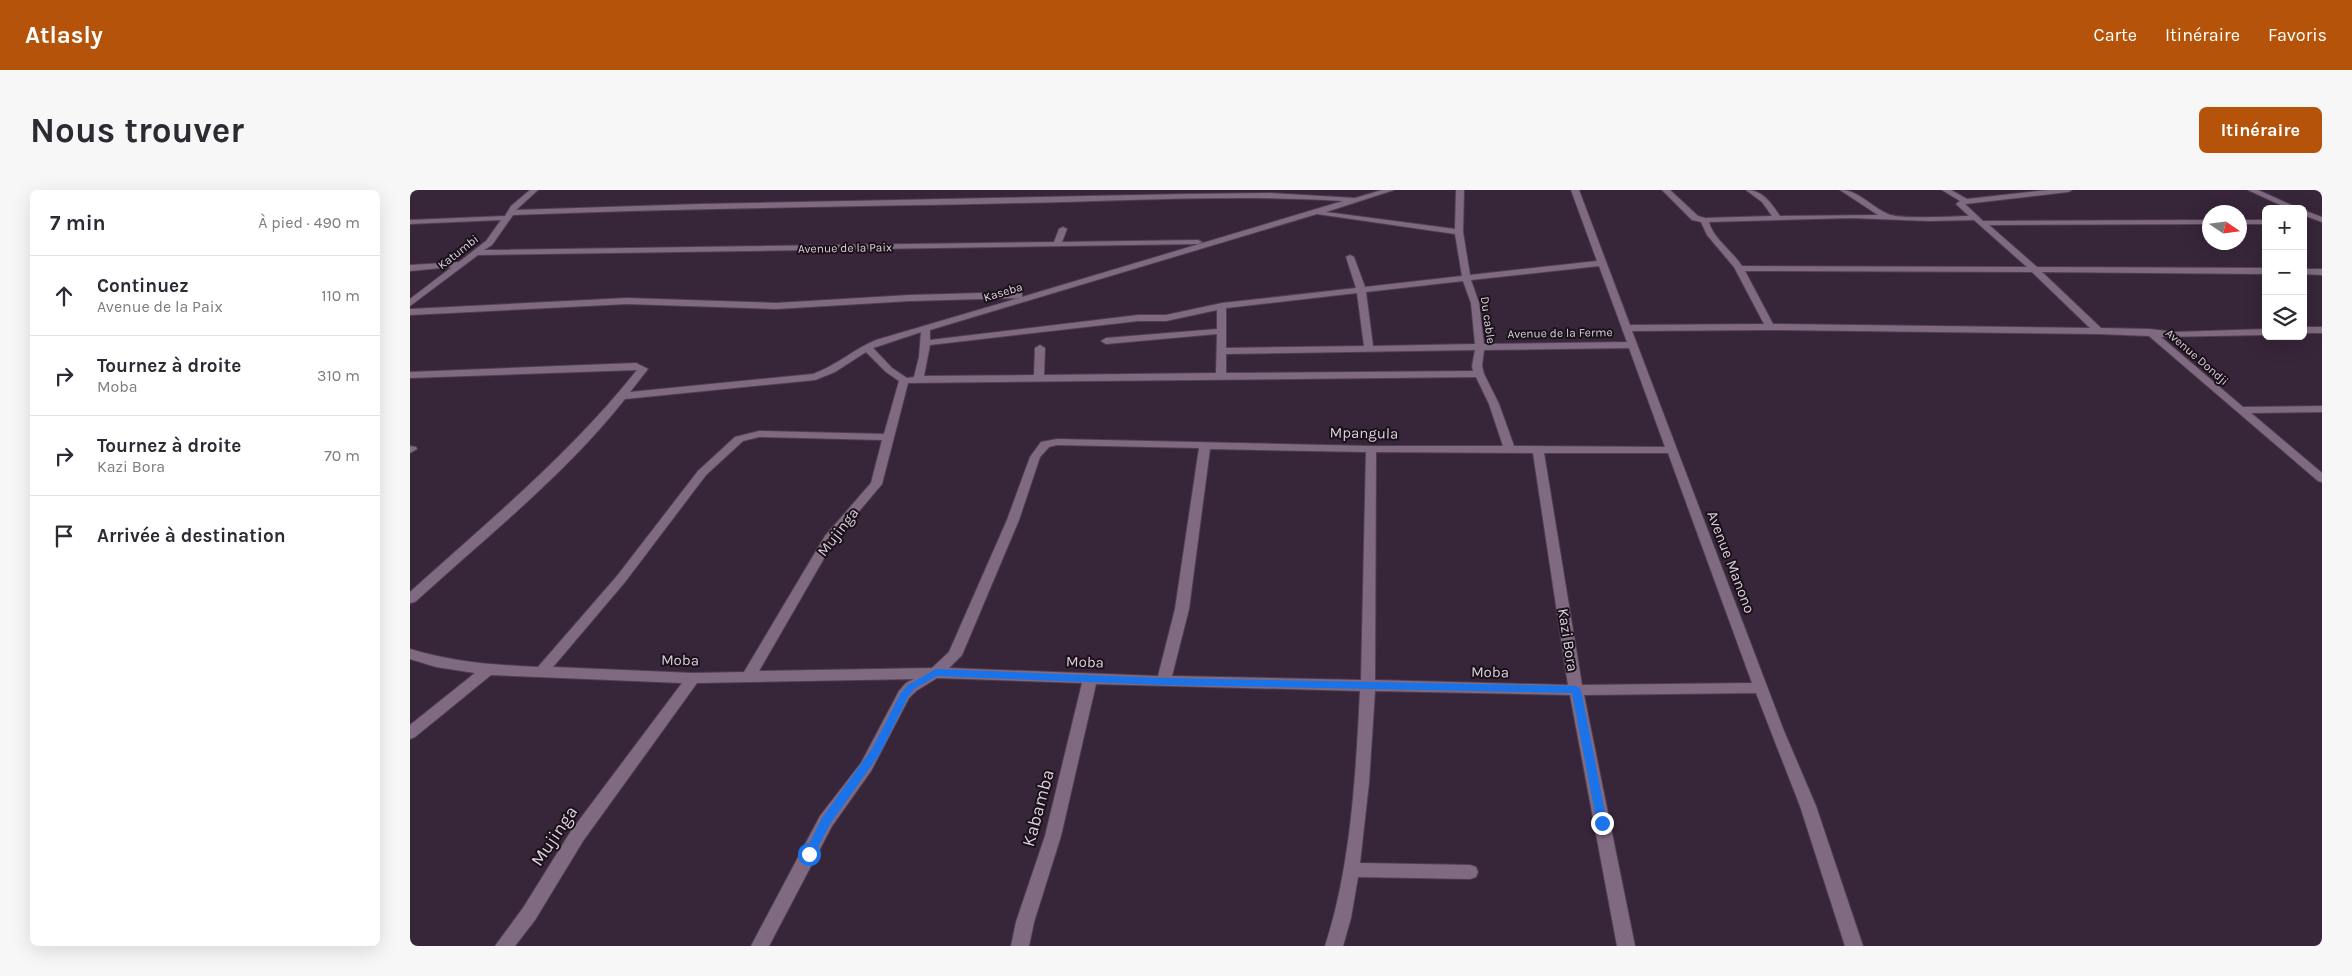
<!DOCTYPE html>
<html lang="fr">
<head>
<meta charset="utf-8">
<style>
  :root { --surface:#fff; --page:#f7f7f7; --text:#2b2b33; --muted:#7c7c81; --line:#e1e1e2; --accent:#b45309 }
  body { margin:0; font-family:Karla,sans-serif; background:var(--page); color:var(--text) }
  .controls { position:absolute; right:15px; top:15px; display:grid; overflow:hidden; border-radius:8px; box-shadow:0 5px 20px #0002 }
  .controls button { width:45px; height:45px; display:grid; place-items:center; padding:0; border:0; border-bottom:1px solid var(--line); background:var(--surface); color:var(--text); font:25px sans-serif }
  .compass { position:absolute; left:1792px; top:15px; width:45px; height:45px; border-radius:50%; background:var(--surface); box-shadow:0 5px 20px #0002; rotate:103deg }
  .stop { position:absolute; width:15px; height:15px; margin:-11px; border:4px solid #1a73e8; border-radius:50%; background:#fff }
  .stop.end { background:#1a73e8; border-color:#fff; box-shadow:0 1px 5px #0008 }
  .list { margin:0; padding:0; list-style:none }
  h2 { display:flex; justify-content:space-between; align-items:center; height:65px; margin:0; padding:0 20px; font-size:21px }
  h2 small { font-size:16px; font-weight:400; color:var(--muted) }
  .list li { display:grid; grid-template-columns:32px 1fr auto; gap:15px; align-items:center; box-sizing:border-box; height:80px; padding:0 20px; border-top:1px solid var(--line) }
  .list b { display:block; font-size:19px; white-space:nowrap }
  .list p { margin:0; font-size:16px; white-space:nowrap; color:var(--muted) }
  .list em { font-size:16px; font-style:normal; color:var(--muted) }
  .icon { flex:none; width:28px; height:28px; fill:none; stroke:currentColor; stroke-width:2; stroke-linecap:round; stroke-linejoin:round }
  .map { position:relative; flex:none; width:1912px; height:756px; overflow:hidden; border-radius:8px }
  header { display:flex; align-items:center; gap:30px; box-sizing:border-box; height:70px; padding:0 25px; background:var(--accent); color:#fff }
  header strong { font-size:24px }
  nav { display:flex; gap:28px; margin-inline-start:auto; font-size:18px }
  .intro { display:flex; align-items:center; justify-content:space-between; box-sizing:border-box; height:120px; padding:0 30px }
  h1 { margin:0; font-size:35px }
  .button { padding:12px 22px; border-radius:8px; background:var(--accent); color:#fff; font-size:18px; font-weight:700 }
  main { display:flex; gap:30px; padding:0 30px }
  aside { flex:1; background:var(--surface); border-radius:8px; box-shadow:0 5px 20px #0002 }
  .map>svg:first-child { display:block }
</style>
</head>
<body>
<header>
<strong>Atlasly</strong>
<nav><a>Carte</a><a>Itinéraire</a><a>Favoris</a></nav>
</header>
<div class="intro"><h1>Nous trouver</h1><a class="button">Itinéraire</a></div>
<main>
<aside>
<h2>7 min<small>À pied · 490 m</small></h2>
<ul class="list">
<li><svg class="icon" aria-label="ahead" viewBox="0 0 24 24"><path d="M12 20V5M6 11l6-6 6 6"/></svg><div><b>Continuez</b><p>Avenue de la Paix</p></div><em>110 m</em></li>
<li><svg class="icon" aria-label="right" viewBox="0 0 24 24"><path d="M7 20v-9h11M14 6l5 5-5 5"/></svg><div><b>Tournez à droite</b><p>Moba</p></div><em>310 m</em></li>
<li><svg class="icon" aria-label="right" viewBox="0 0 24 24"><path d="M7 20v-9h11M14 6l5 5-5 5"/></svg><div><b>Tournez à droite</b><p>Kazi Bora</p></div><em>70 m</em></li>
<li><svg class="icon" aria-label="arrive" viewBox="0 0 24 24"><path d="M6 21V4h12l-3 4 3 4H6"/></svg><div><b>Arrivée à destination</b></div></li>
</ul>
</aside>
<div class="map">
<svg width="1912" height="756" viewBox="0 0 1912 756">
  <rect width="100%" height="100%" fill="#372539"/>
  <g fill="none" stroke-linecap="round" stroke-linejoin="round">
    <defs>
      <path id="street" d="M120,0H128L106,20L290,14L776,4L860,3L945,8L972,0H984L916,22L1045,39L1046,0H1054L1053,42L1060,85L1187,71L1161,0H1169L1220,135L1354,134L1324,77L1297,45L1291,32L1282,30L1252,0H1260L1288,26L1295,28L1362,26L1352,12L1336,0C1353,0 1361,13 1370,26L1468,25L1430,0C1449,0 1461,17 1478,24C1490,30 1543,26 1559,26L1546,14L1550,11L1532,0H1541L1557,9L1638,0H1662L1658,2L1555,14L1573,31L1800,30V34L1579,35L1627,77L1856,78V84L1632,82L1691,138L1739,139L1765,142L1856,139V145L1751,147L1833,217L1912,216V222L1841,223L1912,283V292L1908,291L1739,146L1688,144L1360,140L1222,141L1374,541L1406,616L1453,756H1435L1390,616L1346,503L1174,505L1225,756H1207L1160,505L965,501L959,593L950,673L1060,675L1066,677L1068,682L1066,687L1060,689L948,687L941,728L933,756H915C941,677 946,583 950,501L686,494L651,646L624,732L619,756H601L606,732L635,646L672,493L527,488L506,501L499,508L461,581L422,636L359,756H341L410,626L451,573L489,501L496,493L504,489L287,493L173,651L125,730L105,756H85L113,718L161,641L272,493L81,485L5,547L0,549V535L65,483L26,477L0,469V459C42,472 84,475 128,477L207,386L288,281L325,247L349,241L474,244L489,191L476,182L456,162L425,182L405,190L215,209C155,285 76,347 5,412L0,413V402C79,331 161,263 227,180L0,188V182L226,173L238,179L220,202L403,184C426,176 444,159 466,150L609,108L500,111L366,119L217,114L0,125V119L217,108L366,113L500,105L609,102L612,103V107L933,11C825,4 717,11 608,13C439,17 271,18 103,25L82,55L74,60L644,52L649,39L653,37L657,39L652,52L788,50L792,52L788,54L68,65L0,116V109L42,77L0,81V75L49,72L76,51L91,30L0,34V30L95,26L101,16ZM907,24L1045,44L1052,86L955,97L944,67L940,65L936,67L946,98L812,113L756,125H728L520,150V140ZM1441,28L1519,31L1564,30L1617,77L1332,76C1323,62 1302,47 1299,32ZM1189,76L1217,152L1074,154L1069,113L1061,90ZM1335,81L1622,82L1680,138L1363,134ZM1053,91L1061,113L1065,154L963,156L956,102ZM947,103L954,156L816,158V118ZM807,120V139L696,148L691,151L696,154L807,144L806,183L634,185L635,158L630,155L625,158L624,185L514,186L520,155L728,131H756ZM511,142L509,167L504,187L497,188L482,178L463,158ZM1219,158L1255,257L1104,256L1089,214L1074,184L1072,176L1074,160ZM1065,160L1062,176L1063,181L816,183V164ZM1066,187L1079,214L1093,256H961L647,249L631,252L620,267L597,330L539,462L522,478L349,481L424,351L472,294L498,193ZM349,247L472,250L461,293L415,346L334,482L283,483L143,477L215,392L296,285L333,251ZM647,255L789,258L765,419L748,486L539,478L552,465L609,330L630,267L639,257ZM800,259L956,262L951,490L762,486L779,419ZM966,262L1123,263L1158,495L965,490ZM1134,263H1258L1342,493L1172,495Z
        M1838,0H1848L1890,19H1879Z
        M1893,20L1912,27V32L1893,25Z
        M1830,30H1856V34H1830Z
        M1893,79H1912V85L1893,84Z
        M1893,137H1912V143H1893Z
        M0,256L6,257L7,259L0,263Z"/>
    </defs>
    <use href="#street" stroke="#4f4051" stroke-width="2"/>
    <use href="#street" fill="#806a82" fill-rule="evenodd"/>
  </g>
  <path fill="#1a73e8" d="M526,479L754,488L1166,496L1171,500L1197,633L1192,637L1187,633L1162,503L754,495L527,486L504,499L498,507L469,565L420,634L403,667H395L394,664L412,628L462,559L491,503L498,495Z"/>
  <g text-anchor="middle" dominant-baseline="central" stroke-width="4" stroke-linejoin="round" paint-order="stroke">
    <g font-size="12" fill="#dcd0dd" stroke="#1a111a">
      <text transform="translate(435 58) rotate(-1)">Avenue de la Paix</text>
      <text transform="translate(48 62) rotate(-38)">Katumbi</text>
      <text transform="translate(593 102) rotate(-17)">Kaseba</text>
      <text transform="translate(1078 130) rotate(82)">Du cable</text>
      <text transform="translate(1150 143) rotate(-1)">Avenue de la Ferme</text>
      <text transform="translate(1787 167) rotate(41)">Avenue Dondji</text>
    </g>
    <g font-size="15" fill="#dcd0dd" stroke="#1a111a">
      <text transform="translate(954 243) rotate(1)">Mpangula</text>
      <text transform="translate(428 342) rotate(-52)">Mujinga</text>
      <text transform="translate(1321 372) rotate(69)">Avenue Manono</text>
      <text transform="translate(1158 450) rotate(81)">Kazi Bora</text>
      <text transform="translate(270 470) rotate(1)">Moba</text>
      <text transform="translate(675 472) rotate(2)">Moba</text>
      <text transform="translate(1080 482) rotate(1)">Moba</text>
    </g>
    <g font-size="18" fill="#dcd0dd" stroke="#1a111a">
      <text transform="translate(628 618) rotate(-75)">Kabamba</text>
      <text transform="translate(144 646) rotate(-56)">Mujinga</text>
    </g>
  </g>
</svg>
<div class="controls">
<button>+</button>
<button>−</button>
<button><svg class="icon" aria-label="layers" viewBox="0 0 24 24"><path d="M12 4l9 5-9 5-9-5zM3 14l9 5 9-5"/></svg></button>
</div>
<svg class="compass" viewBox="-18 -18 36 36"><path d="M0-13l5 13h-10z" fill="#e53935"/><path d="M0 13l5-13h-10z" fill="#7c7c81"/></svg>
<div class="stop" style="left:399px;top:664px"></div>
<div class="stop end" style="left:1192px;top:633px"></div>
</div>
</main>
</body>
</html>
